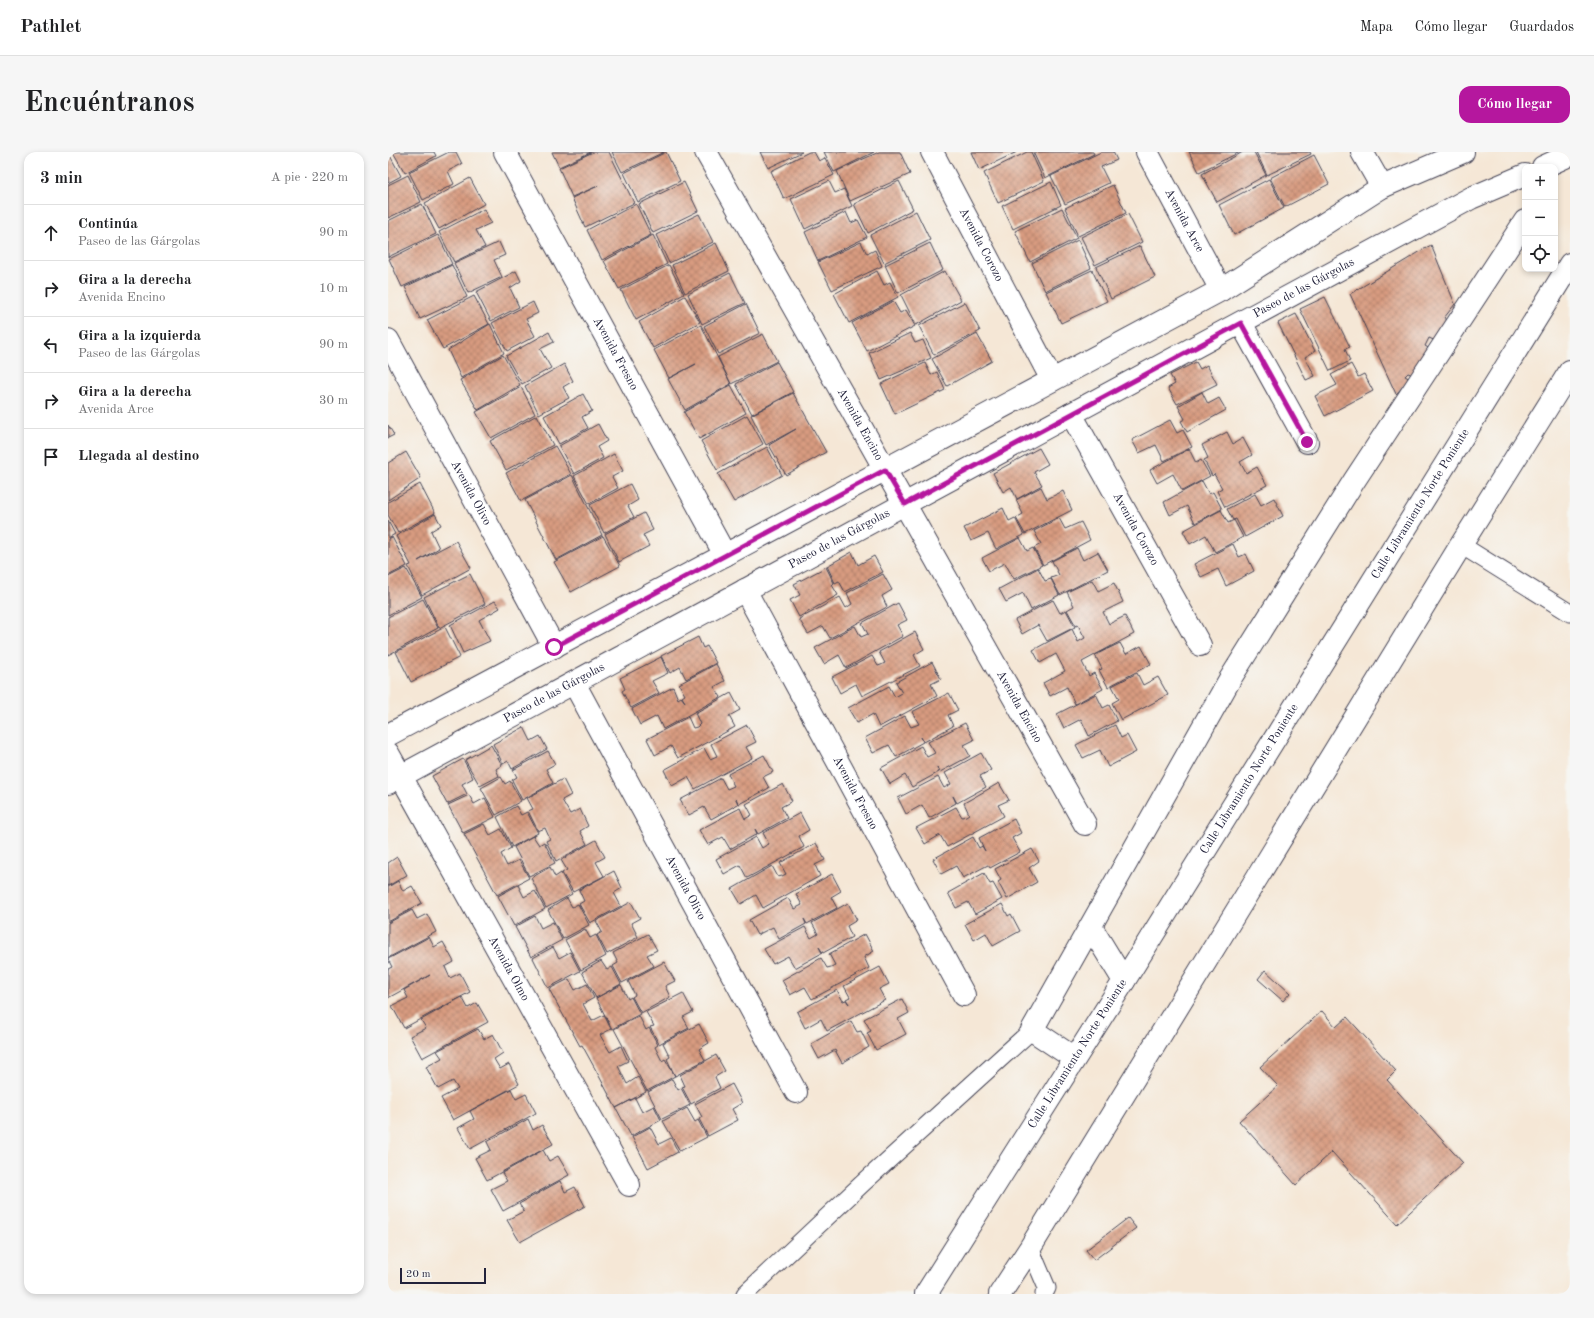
<!DOCTYPE html>
<html lang="es">
<head>
<meta charset="utf-8">
<style>
  :root { --surface:#fff; --page:#f6f6f6; --text:#202124; --muted:#757577; --line:#e0e0e0; --accent:#b5179e }
  body { margin:0; font-family:"Old Standard TT",serif; background:var(--page); color:var(--text) }
  .controls { position:absolute; right:12px; top:12px; display:grid; overflow:hidden; border-radius:8px; box-shadow:0 2px 6px #0003 }
  .controls button { width:36px; height:36px; display:grid; place-items:center; padding:0; border:0; border-bottom:1px solid var(--line); background:var(--surface); color:var(--text); font:20px sans-serif }
  .scale { position:absolute; left:12px; bottom:10px; width:86px; box-sizing:border-box; padding-left:4px; border:2px solid #22223b; border-top:0; font-size:11px; line-height:14px; white-space:nowrap; color:#22223b; -webkit-text-stroke:3px #f6f6f2; paint-order:stroke }
  .stop { position:absolute; width:12px; height:12px; margin:-9px; border:3px solid #b5179e; border-radius:50%; background:#fff }
  .stop.end { background:#b5179e; border-color:#fff; box-shadow:0 1px 4px #0008 }
  .list { margin:0; padding:0; list-style:none }
  h2 { display:flex; justify-content:space-between; align-items:center; height:52px; margin:0; padding:0 16px; font-size:17px }
  h2 small { font-size:13px; font-weight:400; color:var(--muted) }
  .list li { display:grid; grid-template-columns:26px 1fr auto; gap:12px; align-items:center; box-sizing:border-box; height:56px; padding:0 16px; border-top:1px solid var(--line) }
  .list b { display:block; font-size:15px; white-space:nowrap }
  .list p { margin:0; font-size:13px; white-space:nowrap; color:var(--muted) }
  .list em { font-size:13px; font-style:normal; color:var(--muted) }
  .icon { flex:none; width:22px; height:22px; fill:none; stroke:currentColor; stroke-width:2; stroke-linecap:round; stroke-linejoin:round }
  .map { position:relative; flex:none; width:1182px; height:1142px; overflow:hidden; border-radius:12px }
  header { display:flex; align-items:center; gap:24px; box-sizing:border-box; height:56px; padding:0 20px; background:var(--surface); border-bottom:1px solid var(--line) }
  header strong { font-size:19px }
  nav { display:flex; gap:22px; margin-inline-start:auto; font-size:14px }
  .intro { display:flex; align-items:center; justify-content:space-between; box-sizing:border-box; height:96px; padding:0 24px }
  h1 { margin:0; font-size:28px }
  .button { padding:10px 18px; border-radius:12px; background:var(--accent); color:#fff; font-size:14px; font-weight:700 }
  main { display:flex; gap:24px; padding:0 24px }
  aside { flex:1; background:var(--surface); border-radius:12px; box-shadow:0 2px 6px #0003 }
  .map>svg:first-child { display:block }
</style>
</head>
<body>
<header>
<strong>Pathlet</strong>
<nav><a>Mapa</a><a>Cómo llegar</a><a>Guardados</a></nav>
</header>
<div class="intro"><h1>Encuéntranos</h1><a class="button">Cómo llegar</a></div>
<main>
<aside>
<h2>3 min<small>A pie · 220 m</small></h2>
<ul class="list">
<li><svg class="icon" aria-label="ahead" viewBox="0 0 24 24"><path d="M12 20V5M6 11l6-6 6 6"/></svg><div><b>Continúa</b><p>Paseo de las Gárgolas</p></div><em>90 m</em></li>
<li><svg class="icon" aria-label="right" viewBox="0 0 24 24"><path d="M7 20v-9h11M14 6l5 5-5 5"/></svg><div><b>Gira a la derecha</b><p>Avenida Encino</p></div><em>10 m</em></li>
<li><svg class="icon" aria-label="left" viewBox="0 0 24 24"><path d="M17 20v-9H6M10 6l-5 5 5 5"/></svg><div><b>Gira a la izquierda</b><p>Paseo de las Gárgolas</p></div><em>90 m</em></li>
<li><svg class="icon" aria-label="right" viewBox="0 0 24 24"><path d="M7 20v-9h11M14 6l5 5-5 5"/></svg><div><b>Gira a la derecha</b><p>Avenida Arce</p></div><em>30 m</em></li>
<li><svg class="icon" aria-label="arrive" viewBox="0 0 24 24"><path d="M6 21V4h12l-3 4 3 4H6"/></svg><div><b>Llegada al destino</b></div></li>
</ul>
</aside>
<div class="map">
<svg width="1182" height="1142" viewBox="0 0 1182 1142">
  <defs>
    <pattern id="building-cross-hatch" width="8" height="8" patternUnits="userSpaceOnUse"><rect width="8" height="8" fill="#d89b80"/><path d="M0 0l8 8M0 8l8-8" fill="none" stroke="#af7e6a"/></pattern>
  </defs>
  <rect width="100%" height="100%" fill="#f6f6f2"/>
  <filter id="ink" filterUnits="userSpaceOnUse"><feTurbulence type="fractalNoise" baseFrequency=".025" numOctaves="2"/><feDisplacementMap in="SourceGraphic" scale="8" xChannelSelector="R" yChannelSelector="G"/><feConvolveMatrix kernelMatrix="1 2 1 2 8 2 1 2 1" color-interpolation-filters="sRGB"/></filter>
  <filter id="wash" filterUnits="userSpaceOnUse"><feTurbulence type="fractalNoise" baseFrequency=".012" numOctaves="4" result="noise"/><feDisplacementMap in="SourceGraphic" scale="16" xChannelSelector="R" yChannelSelector="G"/><feGaussianBlur stdDeviation="0.9" result="paint"/><feColorMatrix in="noise" values="0 0 0 0 0 0 0 0 0 0 0 0 0 0 0 0 0 1.4 0 .05"/><feComposite in="paint" operator="in"/></filter>
  <g filter="url(#wash)">
    <rect width="100%" height="100%" fill="#f5e7d6"/>
    <g id="blocks">
      <path fill="url(#building-cross-hatch)" d="M0,0L13,24L0,31Z
        M5,0H46L48,4L17,21Z
        M61,0H68L74,12L60,19L66,32L35,48L21,20Z
        M164,0H203L171,15Z
        M205,0H221L246,51L197,75L184,46L210,34L184,45L171,16Z
        M224,0H276L234,20Z
        M278,0L292,29L250,50L236,21Z
        M372,0H414L380,16Z
        M421,0H426L431,9L437,6L446,23L396,47L383,19Z
        M436,0H486L446,20Z
        M491,0H512L522,22L462,49L449,19Z
        M583,0H629L591,18Z
        M639,0H643L656,29L610,51L596,21Z
        M645,0H705L706,2L657,26Z
        M713,0H725L729,8L713,15L721,31L677,52L663,24Z
        M801,0H852L811,20Z
        M855,0H866L878,23L829,50L814,22Z
        M868,0H922L923,2L879,23Z
        M926,3L941,32L897,55L882,26Z
        M20,23L33,50L0,66V33Z
        M82,26L96,52L51,77L37,51Z
        M881,27L896,56L846,83L831,53Z
        M441,29L447,41L456,37L464,54L417,77L403,47Z
        M511,29L525,57L480,81L466,52Z
        M296,30L310,59L265,81L251,52Z
        M663,30L673,53L625,77L614,54Z
        M725,33L738,61L690,84L677,56Z
        M34,52L48,82L0,105V69Z
        M248,52L263,83L214,108L199,78Z
        M674,56L689,86L642,110L627,79Z
        M96,57L103,71L88,78L97,95L66,110L51,80Z
        M528,59L542,88L496,111L482,83Z
        M458,60L463,71L470,68L479,85L430,109L417,80Z
        M311,62L325,90L281,111L268,83Z
        M740,62L754,90L707,113L693,85Z
        M50,83L64,112L14,135L1,107Z
        M265,83L279,112L231,137L216,109Z
        M690,88L703,116L657,139L644,111Z
        M111,90L117,103L106,108L114,125L80,141L66,111Z
        M473,90L479,102L487,98L494,114L444,138L430,110Z
        M328,91L341,119L297,141L284,113Z
        M542,91L555,118L510,141L497,113Z
        M1043,93L1067,152L1056,166L1061,169L1048,189L1041,186L1037,194L1042,197L1025,223L1020,221L1017,224L1022,227L1008,242L962,142Z
        M752,94L767,125L723,147L708,115Z
        M64,113L79,145L32,167L17,135Z
        M281,113L296,142L248,168L233,138Z
        M704,118L719,149L673,171L658,140Z
        M128,119L133,129L122,136L131,155L103,169L88,140Z
        M489,119L496,133L502,130L510,145L461,171L446,142Z
        M557,119L573,148L528,173L513,143Z
        M342,121L357,151L314,172L300,142Z
        M86,144L101,172L55,197L39,168Z
        M297,144L312,170L265,196L251,170Z
        M937,145L962,195L957,197L962,209L942,219L912,157Z
        M505,149L512,161L518,158L527,174L479,199L464,171Z
        M145,150L150,161L138,167L147,184L119,199L104,171Z
        M577,150L592,179L546,203L531,174Z
        M358,152L372,181L330,202L316,174Z
        M908,162L927,199L917,205L927,224L918,228L890,171Z
        M102,172L116,201L73,226L60,198Z
        M313,173L343,232L297,258L280,227L308,212L281,226L266,198Z
        M161,180L166,190L152,197L163,216L134,232L118,204Z
        M522,181L527,191L535,188L543,206L493,228L481,201Z
        M375,182L389,209L343,232L330,205Z
        M589,182L604,209L559,234L544,207Z
        M115,203L132,233L90,258L72,228Z
        M389,210L405,240L364,262L348,232Z
        M808,210L812,217L819,213L829,232L789,252L780,236L787,232L782,223Z
        M537,211L543,223L549,220L557,238L507,262L493,232Z
        M176,212L185,229L175,235L181,246L151,262L137,234Z
        M963,212L970,225L976,222L985,239L937,264L927,244L949,233L943,223Z
        M343,233L358,261L311,287L296,260Z
        M133,235L147,262L103,286L88,260Z
        M814,240L820,252L831,246L838,258L799,280L793,269L797,267L790,254Z
        M405,241L438,300L398,323L381,293L408,277L378,293L363,263Z
        M195,242L204,259L194,265L200,276L171,292L156,264Z
        M149,263L165,293L118,318L102,289Z
        M359,263L375,292L329,318L313,289Z
        M782,268L789,281L795,278L804,295L776,309L768,293L751,301L744,288Z
        M210,272L219,289L209,295L215,306L186,322L171,294Z
        M0,273L6,283L0,286Z
        M839,280L845,292L855,286L864,303L852,310L858,321L869,315L879,333L837,355L829,339L834,336L826,322L824,324L816,308L820,306L814,293Z
        M167,294L183,322L133,349L118,321Z
        M379,295L394,323L346,350L330,322Z
        M651,296L660,312L646,320L654,333L629,347L623,335L615,340L605,321Z
        M801,297L808,311L813,308L822,324L794,339L785,322L769,331L762,318Z
        M18,300L33,326L0,348V311Z
        M226,302L235,319L224,325L230,336L201,352L186,324Z
        M184,323L214,383L168,408L137,348Z
        M814,329L821,342L825,340L834,357L807,371L799,354L782,363L776,350Z
        M32,332L47,361L10,381L0,363V350Z
        M242,332L250,348L240,354L246,365L216,381L202,353Z
        M653,335L659,347L675,339L684,358L637,382L628,366L635,362L628,348Z
        M867,342L873,353L886,346L895,364L857,385L848,367L845,368L839,357Z
        M615,356L621,369L627,366L636,383L608,397L600,381L583,389L576,376Z
        M833,358L840,371L846,368L855,385L827,400L818,383L802,392L795,379Z
        M256,361L265,378L255,383L261,394L231,410L217,382Z
        M47,362L53,373L43,379L51,396L30,409L68,389L83,416L34,443L20,414L23,413L8,384Z
        M671,366L677,377L693,370L702,388L655,413L646,396L653,392L646,379Z
        M0,369L7,382L0,386Z
        M215,384L232,414L183,440L166,410Z
        M4,385L19,414L0,424V387Z
        M632,386L639,399L645,396L654,413L626,427L617,411L601,419L594,406Z
        M845,392L851,405L858,402L866,419L838,434L830,417L813,425L806,412Z
        M689,396L695,408L710,400L720,418L672,443L663,426L671,423L664,409Z
        M464,400L470,413L486,404L495,420L457,440L451,429L447,431L439,414Z
        M438,415L446,431L444,433L450,443L411,465L402,448L412,443L406,432Z
        M18,416L34,445L0,463V425Z
        M650,416L657,429L663,427L671,443L643,458L635,441L618,450L611,437Z
        M82,422L97,452L51,476L36,445Z
        M495,422L504,438L494,444L499,455L442,486L435,474L420,482L411,467L452,445L458,456L464,452L459,441Z
        M704,428L710,439L726,431L735,450L715,460L721,472L737,464L746,482L694,510L701,524L706,521L715,537L687,552L679,535L662,544L655,531L677,519L668,502L652,511L645,498L684,477L690,490L697,486L690,473L688,474L679,458L686,454L679,440Z
        M35,447L50,476L0,503V465Z
        M665,448L672,461L678,458L687,475L659,489L650,473L634,482L627,468Z
        M107,449L112,456L91,468L102,489L75,501L62,473Z
        M510,451L519,468L509,473L515,484L458,516L451,503L436,512L427,496L467,474L473,485L480,482L474,471Z
        M57,475L72,505L23,530L8,500Z
        M527,480L536,497L526,503L532,514L474,544L468,532L452,541L444,525L484,504L490,514L493,513L497,511L491,500Z
        M310,485L315,496L319,494L328,511L298,527L292,515L282,521L273,504Z
        M732,491L738,502L753,494L763,512L720,535L711,518L714,517L707,503Z
        M273,505L280,521L264,529L271,541L243,556L234,539L237,537L232,526Z
        M544,510L553,527L543,532L549,544L491,575L485,562L469,571L460,556L501,534L507,545L514,541L508,530Z
        M328,512L337,529L326,535L333,545L275,577L269,564L252,573L244,557L285,535L290,547L293,545L297,550L294,545L297,543L291,532Z
        M749,521L755,533L770,525L780,543L733,568L724,551L731,547L724,534Z
        M343,541L352,558L341,564L347,575L290,606L283,594L267,603L259,587L300,565L305,576L309,575L312,572L307,561Z
        M561,541L570,558L560,563L565,574L536,590L533,585L535,590L508,605L501,593L485,601L477,586L517,564L523,575L531,572L524,560Z
        M708,542L715,556L721,553L729,569L701,584L693,567L676,576L669,562Z
        M577,571L586,588L576,593L582,604L552,620L549,615L551,620L524,635L517,623L502,632L493,616L533,594L539,605L547,601L540,590Z
        M359,573L368,590L358,595L364,606L307,637L300,625L284,634L276,618L316,596L322,607L329,604L323,592Z
        M727,573L733,586L739,583L748,600L720,615L712,598L695,606L688,593Z
        M136,575L143,589L152,584L159,597L124,617L120,609L115,612L105,592Z
        M103,593L114,613L108,617L111,624L92,634L77,608Z
        M160,599L167,612L158,617L165,631L134,648L124,628L129,625L125,618Z
        M593,601L603,618L592,624L598,635L569,651L565,644L568,651L541,666L534,653L518,662L510,646L550,625L556,636L563,632L557,621Z
        M376,603L385,620L375,625L381,636L351,652L348,647L350,652L323,667L316,655L301,663L292,648L333,626L339,637L346,634L340,622Z
        M75,607L85,626L74,632L79,642L59,652L44,624Z
        M113,625L117,632L122,629L133,649L108,663L93,636Z
        M175,627L183,643L174,648L182,662L192,657L200,674L192,679L199,692L168,709L158,689L162,687L157,676L150,679L140,659L145,657L139,646Z
        M611,631L621,648L610,653L616,664L559,695L552,683L537,692L528,676L568,655L574,665L578,664L581,662L576,651Z
        M395,632L404,649L393,655L399,666L370,682L367,677L369,682L342,697L335,685L320,693L311,678L352,656L357,667L364,663L358,652Z
        M81,643L86,652L97,646L107,665L75,681L60,653Z
        M128,654L133,663L139,660L150,681L124,695L109,665Z
        M412,661L421,678L411,684L416,695L359,726L352,713L336,722L328,707L368,685L374,696L377,694L381,692L375,681Z
        M626,667L633,681L624,686L632,700L602,716L600,713L575,726L568,714L553,722L545,707L585,685L591,696L594,694L597,699L591,686Z
        M96,672L102,683L113,677L123,696L113,702L119,714L131,708L141,726L109,743L76,682Z
        M145,684L151,693L156,690L167,711L141,724L126,695Z
        M208,688L217,705L208,710L216,724L185,740L174,721L179,718L173,708Z
        M428,691L437,708L427,713L432,724L375,756L368,743L353,752L344,737L384,714L390,725L394,724L398,722L392,711Z
        M644,697L651,709L641,716L649,730L619,747L610,730L613,728L607,717Z
        M9,705L19,723L0,734V711Z
        M162,715L167,725L173,721L184,742L158,756L143,726Z
        M226,719L234,736L226,741L233,754L202,771L191,752L196,749L191,738Z
        M596,721L602,732L605,731L614,747L587,762L580,750L568,756L560,741Z
        M444,722L453,739L443,745L449,756L419,772L416,767L418,772L391,787L385,775L369,783L361,768L400,746L406,757L414,753L408,742Z
        M10,729L15,739L24,734L34,751L0,770V735Z
        M130,733L136,745L147,739L157,757L126,774L110,744Z
        M179,746L184,755L190,752L201,773L175,787L160,758Z
        M243,750L252,766L243,771L250,785L219,802L209,783L214,780L208,769Z
        M460,751L469,768L459,774L464,785L435,801L431,795L434,801L407,816L400,804L385,812L376,797L417,775L423,786L430,782L424,771Z
        M614,752L620,764L623,762L632,779L605,794L598,781L586,788L577,772Z
        M24,758L29,767L39,762L48,780L0,806V771Z
        M147,764L153,776L165,770L174,788L143,805L127,775Z
        M197,777L202,786L208,783L218,804L193,818L177,788Z
        M260,782L269,798L259,803L266,814L234,831L225,814L230,811L225,801Z
        M477,782L486,799L476,805L481,816L424,847L417,835L402,843L394,828L433,806L439,816L443,815L447,813L441,802Z
        M41,785L46,795L55,790L66,810L57,815L62,826L72,821L82,840L16,876L4,854L20,846L16,838L42,823L0,846V817L4,815L0,807Z
        M165,795L171,806L182,800L192,819L160,836L145,806Z
        M213,809L219,818L224,815L233,832L208,846L194,820Z
        M276,810L287,829L277,834L282,845L253,861L244,845L247,843L240,829Z
        M492,815L501,832L491,837L497,848L439,879L433,867L417,876L409,860L449,838L455,849L458,848L461,852L458,847L462,845L456,834Z
        M877,818L902,841L895,849L870,827Z
        M181,827L187,838L199,832L206,846L195,852L204,869L216,863L223,877L212,883L222,900L233,894L240,909L230,914L239,932L250,925L258,940L228,956L211,924L194,893L192,894L161,837Z
        M233,833L240,847L243,845L252,862L224,877L208,846Z
        M295,841L305,860L295,865L301,876L271,892L262,875L266,874L258,860Z
        M74,845L80,856L89,851L100,870L34,906L22,884L38,876L33,868Z
        M514,847L521,861L510,867L518,882L488,898L479,881L483,879L476,867Z
        M934,859L948,875L959,865L1008,919L999,928L1075,1011L1009,1072L944,1000L908,1033L851,969L890,934L872,915Z
        M251,864L258,878L261,876L270,893L267,895L274,909L277,907L287,924L259,939L226,877Z
        M463,869L469,880L473,879L481,895L454,911L447,898L431,907L423,892Z
        M311,872L321,891L311,897L317,908L287,924L279,907L282,905L275,891Z
        M90,877L96,887L105,882L115,901L106,907L112,917L121,912L131,932L65,968L53,946L70,937L65,929L50,937L38,915L54,906L49,899Z
        M328,903L337,919L327,925L332,936L303,952L294,935L297,934L292,923Z
        M284,927L290,938L293,936L302,953L274,967L260,940Z
        M344,932L354,951L344,957L350,968L320,984L311,967L314,965L307,952Z
        M123,937L128,947L138,942L148,961L82,997L70,976L86,967L82,959Z
        M247,946L254,960L266,954L273,968L243,984L228,956Z
        M299,956L307,970L310,968L319,985L292,999L275,969Z
        M140,967L145,978L154,973L165,992L99,1028L87,1006L103,998L99,990Z
        M262,975L271,992L283,986L290,1000L260,1016L244,985Z
        M155,998L161,1009L170,1004L181,1023L115,1059L103,1037L119,1029L114,1021Z
        M172,1029L177,1040L187,1035L197,1054L132,1090L119,1068L136,1059L131,1052Z
        M740,1066L748,1076L706,1108L698,1098Z"/>
    </g>
  </g>
  <g filter="url(#ink)">
    <use href="#blocks" fill-opacity="0" stroke="#424052" stroke-width="1"/>
    <g fill="none" stroke-linecap="round" stroke-linejoin="round">
      <defs>
        <path id="lane" d="M1073,393L1182,461
          M642,1096L659,1136L656,1142
          M357,1142L475,1031L644,878"/>
        <g id="street">
          <path id="s1" d="M117,0L337,403"/>
          <path id="s2" d="M318,0L697,672"/>
          <path id="s3" d="M544,0L664,228"/>
          <path id="s4" d="M759,0L833,138"/>
          <path d="M974,0L994,35"/>
          <path d="M853,171L919,290"/>
          <path id="s5" d="M0,188L166,495"/>
          <path id="s6" d="M683,262L812,493"/>
          <path id="s7" d="M357,438L576,843"/>
          <path id="s8" d="M186,531L408,940"/>
          <path id="s9" d="M0,601L241,1033"/>
          <path d="M703,775L736,829"/>
          <path d="M686,906L644,878L842,527L966,329L1137,69"/>
        </g>
        <g id="secondary">
          <path d="M1155,15L1177,5L1180,0"/>
          <path d="M0,583L833,138L994,35L1075,0"/>
          <path id="s10" d="M0,631L1083,46L1137,23"/>
        </g>
        <g id="highway">
          <path id="s11" d="M538,1142L736,829L1182,112"/>
          <path d="M612,1142L642,1096L1073,393L1182,219"/>
        </g>
      </defs>
      <use href="#lane" stroke="#424052" stroke-width="19"/>
      <use href="#street" stroke="#424052" stroke-width="24"/>
      <use href="#secondary" stroke="#424052" stroke-width="24"/>
      <use href="#highway" stroke="#424052" stroke-width="24"/>
      <use href="#lane" stroke="#fff" stroke-width="17"/>
      <use href="#street" stroke="#fff" stroke-width="22"/>
      <use href="#secondary" stroke="#fff" stroke-width="22"/>
      <use href="#highway" stroke="#fff" stroke-width="22"/>
    </g>
  </g>
  <g fill="none" stroke-linecap="round" stroke-linejoin="round" filter="url(#ink)">
    <path stroke="#b5179e" stroke-width="5" d="M166,495L497,318L517,352L853,171L919,290"/>
  </g>
  <g text-anchor="middle" dominant-baseline="central" stroke-width="3" stroke-linejoin="round" paint-order="stroke">
    <g font-size="12" fill="#22223b" stroke="#f6f6f2">
      <text stroke="none"><textPath href="#s4" startOffset="78">Avenida Arce</textPath></text>
      <text stroke="none"><textPath href="#s3" startOffset="105">Avenida Corozo</textPath></text>
      <text stroke="none"><textPath href="#s10" startOffset="1041">Paseo de las Gárgolas</textPath></text>
      <text stroke="none"><textPath href="#s1" startOffset="230">Avenida Fresno</textPath></text>
      <text stroke="none"><textPath href="#s2" startOffset="313">Avenida Encino</textPath></text>
      <text stroke="none"><textPath href="#s5" startOffset="174">Avenida Olivo</textPath></text>
      <text stroke="none"><textPath href="#s11" startOffset="932">Calle Libramiento Norte Poniente</textPath></text>
      <text stroke="none"><textPath href="#s6" startOffset="132">Avenida Corozo</textPath></text>
      <text stroke="none"><textPath href="#s10" startOffset="513">Paseo de las Gárgolas</textPath></text>
      <text stroke="none"><textPath href="#s10" startOffset="189">Paseo de las Gárgolas</textPath></text>
      <text stroke="none"><textPath href="#s2" startOffset="637">Avenida Encino</textPath></text>
      <text stroke="none"><textPath href="#s11" startOffset="608">Calle Libramiento Norte Poniente</textPath></text>
      <text stroke="none"><textPath href="#s7" startOffset="231">Avenida Fresno</textPath></text>
      <text stroke="none"><textPath href="#s8" startOffset="233">Avenida Olivo</textPath></text>
      <text stroke="none"><textPath href="#s9" startOffset="247">Avenida Olmo</textPath></text>
      <text stroke="none"><textPath href="#s11" startOffset="284">Calle Libramiento Norte Poniente</textPath></text>
    </g>
  </g>
</svg>
<div class="controls">
<button>+</button>
<button>−</button>
<button><svg class="icon" aria-label="locate" viewBox="0 0 24 24"><circle cx="12" cy="12" r="6"/><path d="M12 2v4M12 18v4M2 12h4M18 12h4"/></svg></button>
</div>
<div class="scale">20 m</div>
<div class="stop" style="left:166px;top:495px"></div>
<div class="stop end" style="left:919px;top:290px"></div>
</div>
</main>
</body>
</html>
